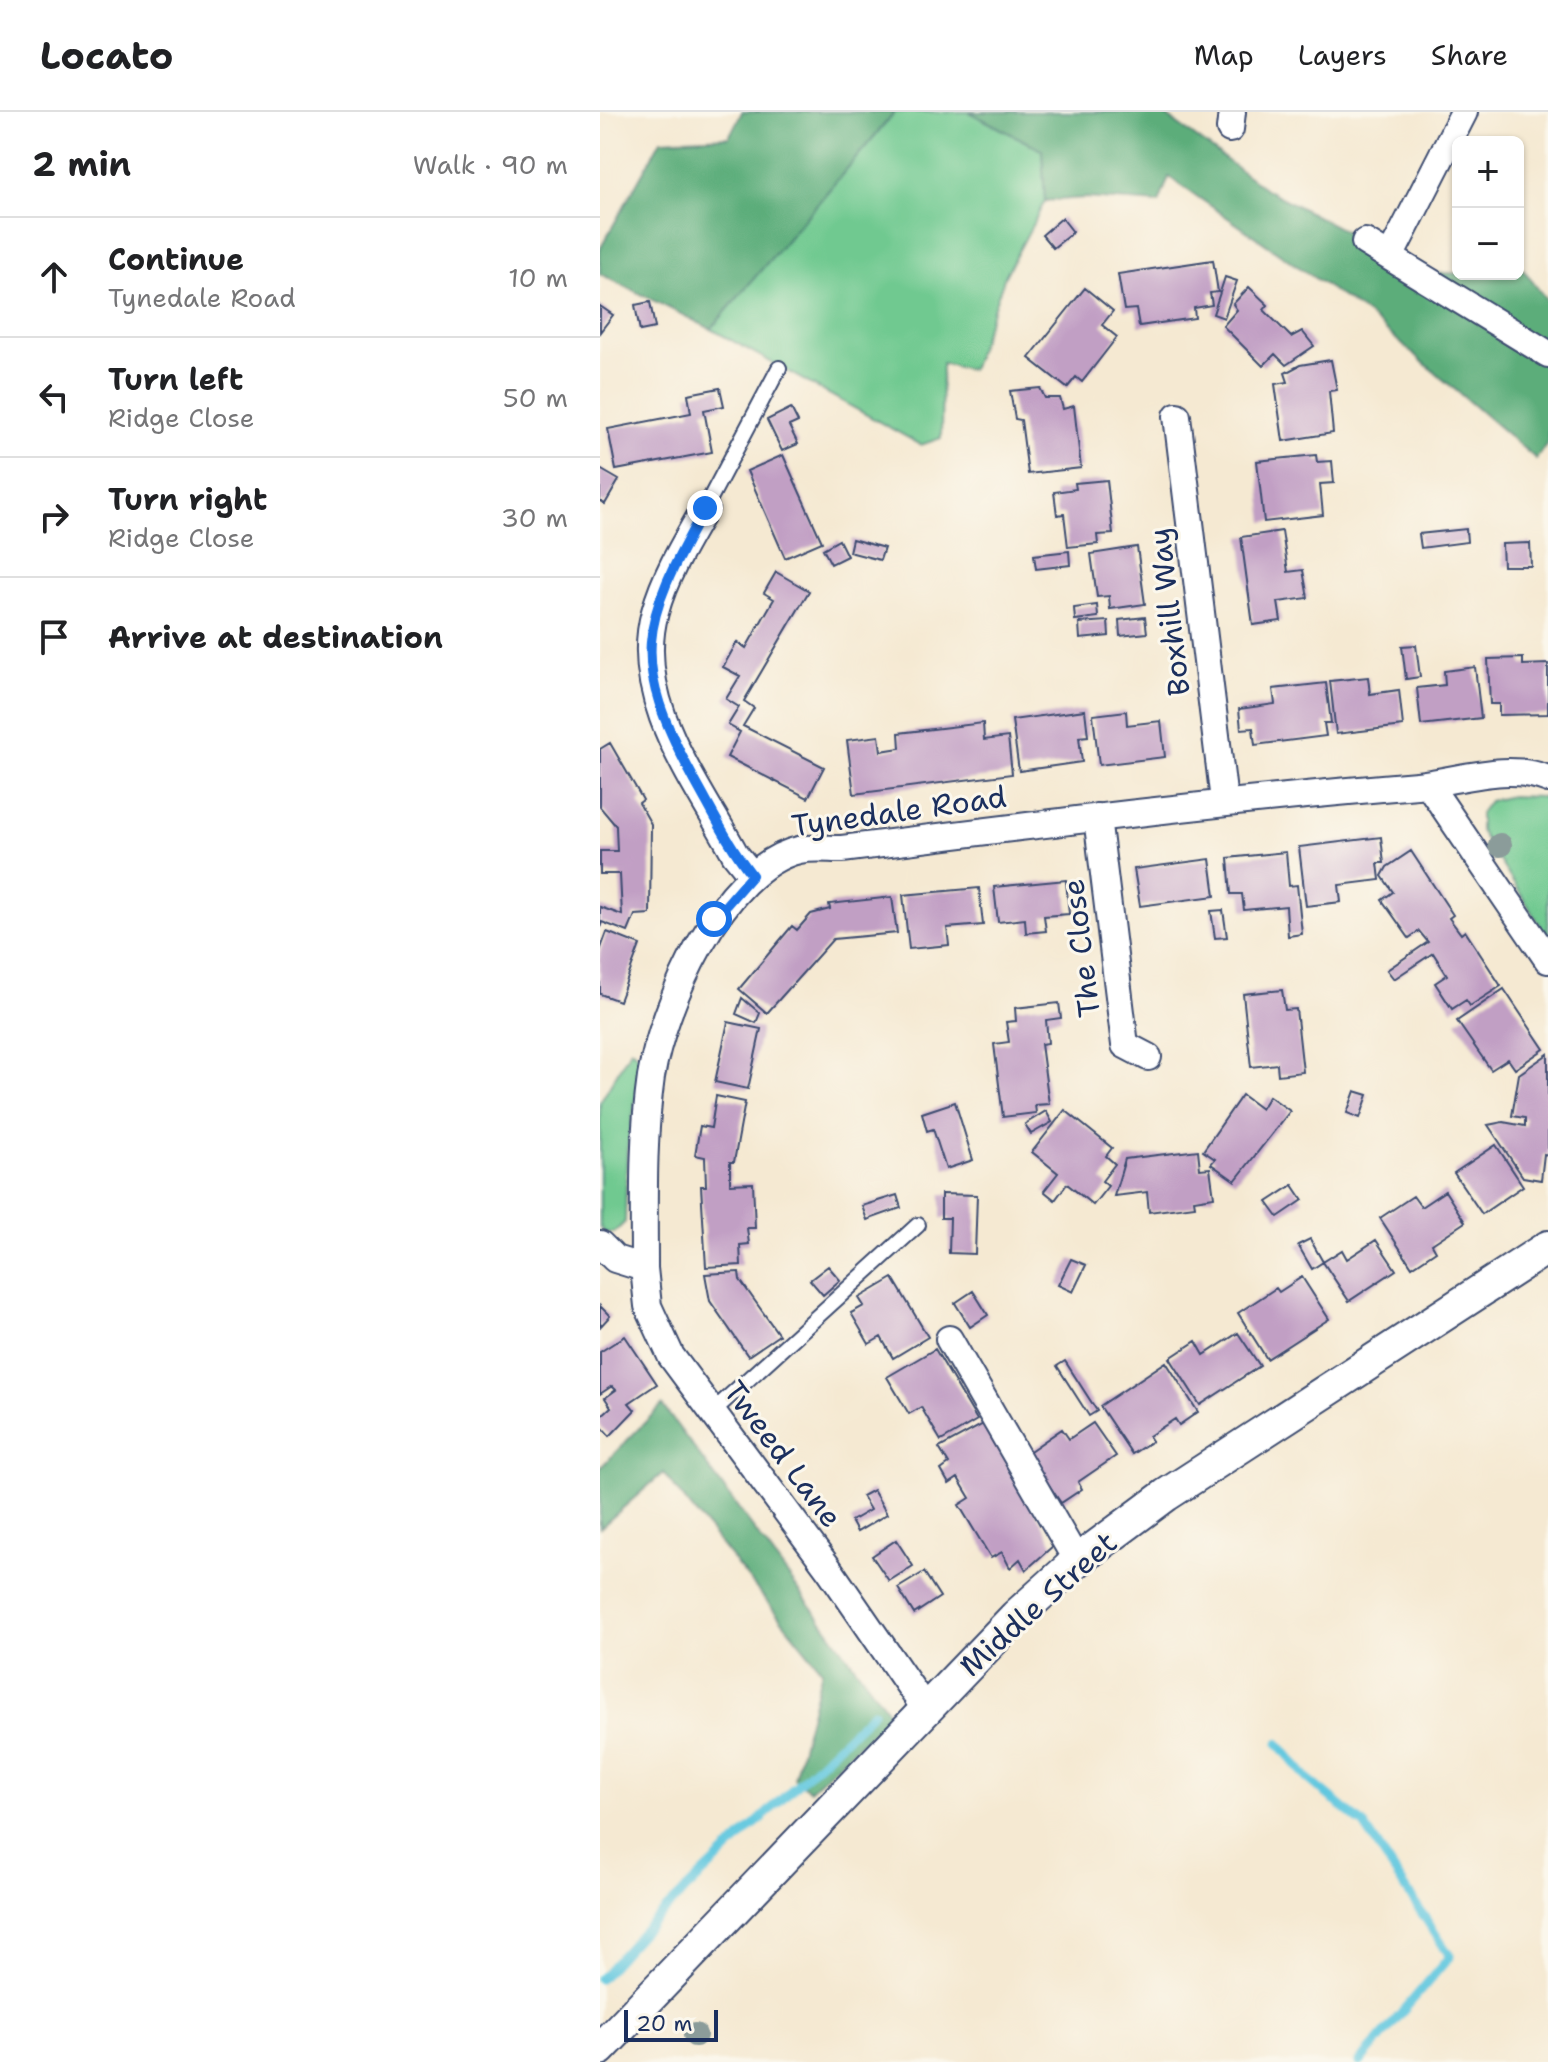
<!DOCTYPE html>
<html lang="en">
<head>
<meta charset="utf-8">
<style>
  :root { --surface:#fff; --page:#f2f2f2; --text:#202124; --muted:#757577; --line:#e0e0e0 }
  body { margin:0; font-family:"Shantell Sans",sans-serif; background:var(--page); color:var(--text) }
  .controls { position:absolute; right:24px; top:24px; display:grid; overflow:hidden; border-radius:12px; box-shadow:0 2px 6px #0004 }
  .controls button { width:72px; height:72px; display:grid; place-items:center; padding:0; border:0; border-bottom:2px solid var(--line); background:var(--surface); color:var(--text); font:40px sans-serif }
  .scale { position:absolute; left:24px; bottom:20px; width:94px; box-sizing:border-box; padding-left:8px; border:4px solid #1b2f5e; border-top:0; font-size:22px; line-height:28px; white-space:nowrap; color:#1b2f5e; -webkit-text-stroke:6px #fbf7ec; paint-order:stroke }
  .stop { position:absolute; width:24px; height:24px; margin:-18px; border:6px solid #1a73e8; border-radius:50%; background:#fff }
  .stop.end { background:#1a73e8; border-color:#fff; box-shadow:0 2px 8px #0008 }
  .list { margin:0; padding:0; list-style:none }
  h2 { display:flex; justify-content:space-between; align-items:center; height:104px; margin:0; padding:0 32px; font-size:34px }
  h2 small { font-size:26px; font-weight:400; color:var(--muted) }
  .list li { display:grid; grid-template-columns:52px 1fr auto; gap:24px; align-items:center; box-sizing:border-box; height:120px; padding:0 32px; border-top:2px solid var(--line) }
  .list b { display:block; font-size:30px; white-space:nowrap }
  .list p { margin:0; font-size:26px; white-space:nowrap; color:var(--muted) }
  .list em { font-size:26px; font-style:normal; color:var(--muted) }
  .icon { flex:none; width:44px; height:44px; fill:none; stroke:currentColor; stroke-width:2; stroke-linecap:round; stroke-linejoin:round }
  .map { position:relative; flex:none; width:948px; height:1950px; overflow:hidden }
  header { display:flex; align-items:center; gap:48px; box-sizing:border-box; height:112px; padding:0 40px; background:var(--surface); border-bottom:2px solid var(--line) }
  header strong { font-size:38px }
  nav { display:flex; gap:44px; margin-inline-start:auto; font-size:28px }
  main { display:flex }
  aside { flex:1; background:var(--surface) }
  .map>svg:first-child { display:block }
</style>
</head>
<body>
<header>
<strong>Locato</strong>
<nav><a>Map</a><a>Layers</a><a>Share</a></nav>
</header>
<main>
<aside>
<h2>2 min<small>Walk · 90 m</small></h2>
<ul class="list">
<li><svg class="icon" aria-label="ahead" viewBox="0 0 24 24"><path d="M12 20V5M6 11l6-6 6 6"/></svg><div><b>Continue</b><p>Tynedale Road</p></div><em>10 m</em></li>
<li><svg class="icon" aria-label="left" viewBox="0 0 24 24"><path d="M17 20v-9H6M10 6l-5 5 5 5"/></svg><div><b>Turn left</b><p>Ridge Close</p></div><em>50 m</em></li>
<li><svg class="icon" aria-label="right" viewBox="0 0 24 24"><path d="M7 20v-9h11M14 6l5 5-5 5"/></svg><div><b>Turn right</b><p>Ridge Close</p></div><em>30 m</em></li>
<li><svg class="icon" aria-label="arrive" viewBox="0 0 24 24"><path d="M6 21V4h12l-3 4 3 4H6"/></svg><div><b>Arrive at destination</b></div></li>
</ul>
</aside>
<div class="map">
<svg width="948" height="1950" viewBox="0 0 948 1950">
  <rect width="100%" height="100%" fill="#fbf7ec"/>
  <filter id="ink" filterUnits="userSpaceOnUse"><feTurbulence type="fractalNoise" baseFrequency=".0125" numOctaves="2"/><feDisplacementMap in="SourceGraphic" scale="16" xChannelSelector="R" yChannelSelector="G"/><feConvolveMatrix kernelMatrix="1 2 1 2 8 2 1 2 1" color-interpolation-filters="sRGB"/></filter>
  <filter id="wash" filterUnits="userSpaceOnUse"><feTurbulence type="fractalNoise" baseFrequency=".006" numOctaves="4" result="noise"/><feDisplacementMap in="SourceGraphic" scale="32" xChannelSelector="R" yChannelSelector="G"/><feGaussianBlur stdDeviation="1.8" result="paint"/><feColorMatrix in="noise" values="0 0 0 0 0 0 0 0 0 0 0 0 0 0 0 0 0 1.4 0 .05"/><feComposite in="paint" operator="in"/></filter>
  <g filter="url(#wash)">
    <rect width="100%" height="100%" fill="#f5e9d2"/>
    <path fill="#6fc990" stroke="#457c77" stroke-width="2" d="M295,0H369L442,38L445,89L405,164L371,258L342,251L341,326L321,333L111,217Z
      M911,684L942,685L948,689V825L880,719V701L889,689Z
      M31,937L43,947L27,1038L25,1110L14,1121H4L0,1115V990Z"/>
    <path fill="#5bad7a" stroke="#3b6e6c" stroke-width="2" d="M142,0H295L111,217L0,162V137L61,28L129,25Z
      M369,0H561L667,78L824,161L918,162V157H923L948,190V330L936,347L768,203L569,65L559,91L485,86L445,89L442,38Z
      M62,1293L291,1603L210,1678L194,1666L222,1558L63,1361L0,1416V1356Z"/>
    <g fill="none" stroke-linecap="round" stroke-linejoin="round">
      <path stroke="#61c7df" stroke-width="9" d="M678,1631L707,1666L764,1713L850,1844L760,1950
        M0,1867L43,1819L273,1600"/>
    </g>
    <g id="blocks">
      <path fill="#c19fc4" d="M462,106L473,120L453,136L442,123Z
        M613,148L618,180L610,181L612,193L594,196L595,206L539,214L536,197L524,198L518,162Z
        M625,165L637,169L624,206L613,202Z
        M649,175L668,193L664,198L691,225L702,219L714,234L686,253L675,242L663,254L623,214L637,198L633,192Z
        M485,176L513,199L502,213L517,225L482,270L476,265L467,276L429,246Z
        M50,190L55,216L40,219L35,193Z
        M0,194L13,203L0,220Z
        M731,248L737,278L729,279L733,321L683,329L675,272L688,270L685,261L700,253Z
        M120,276L124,294L104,298L112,340L16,358L8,317L91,301L88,282Z
        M440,276L445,286H460L463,297L474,294L481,356L428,362L421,308L415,307L410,279Z
        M191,296L198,310L189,314L198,332L182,339L167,308Z
        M183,343L222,430L185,446L147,359Z
        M716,343L717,350L732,349L734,371L720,372L723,403L664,410L657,349Z
        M0,357L19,368L5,392L0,389Z
        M507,368L513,422L497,423L498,432L468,435L464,402L457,403L454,380L476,377L475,371Z
        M866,417L867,430L821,436L819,422Z
        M682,419L688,460L703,458L708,486L678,490L681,509L653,513L641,425Z
        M252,427L284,436L280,448L249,440Z
        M239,428L247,444L231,452L223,437Z
        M930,431L931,454H903L902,432Z
        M537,435L545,492L510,497L509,484L497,485L491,442Z
        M469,439L470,453L436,457L434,443Z
        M176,460L209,479L144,589L154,596L143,614L224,655L208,686L127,645L140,620L128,613L139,595L126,587L140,564L123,555L137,530L146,536L174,487L164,481Z
        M497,493L498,505L475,508L474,496Z
        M545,505L547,521L520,524L519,508Z
        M508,509L509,524L480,527L479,511Z
        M816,533L820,565L806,567L802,534Z
        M923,546V553L948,552V602L899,603V592H890L888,547Z
        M875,555L881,606L821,613L817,576L845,573L844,559Z
        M768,565L770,582L799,578L803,614L736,622L730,569Z
        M726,571L731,611H724L726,624L655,633L653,616L641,617L639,597L675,592L673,577Z
        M485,598L488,624L479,625L482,650L419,659L412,608Z
        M526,599L527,613L561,609L565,645L499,653L493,603Z
        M383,611L384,628L408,625L412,662L254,682L247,628L279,624L281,639L300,636L299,621Z
        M10,631L43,688L39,691L51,712L50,802L35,803L28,820L2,810L0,816V795L22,803L20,762H0V739H17L16,714L0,695V637Z
        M781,725L784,751H778L780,768L739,773L741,790L706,794L699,735Z
        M811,739L853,803L849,806L861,822L865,819L901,874L870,894L866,888L852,897L835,871L847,863L833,841L794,867L787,858L828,830L819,819L809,826L782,788L793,780L782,764L787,755Z
        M686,740L689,774L697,773L702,822L688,824L686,794L644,798L642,782H631L628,746Z
        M610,747L615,784L540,794L534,757Z
        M466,768L469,802L444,804L446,819L426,821L425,807L398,810L394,775Z
        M379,776L383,813L347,816L349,833L309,837L303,783Z
        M292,785L297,821L233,827L167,901L139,877L192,814L197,818L211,802L230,797L229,792Z
        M623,798L627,825L615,826L611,799Z
        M7,820L40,833L19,889L0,882V839Z
        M904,877L944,937L915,957L908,947L891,958L857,909Z
        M682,878L685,898L696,897L703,960L678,963L677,952L651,955L643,882Z
        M142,886L160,901L156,911L136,902Z
        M459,891L461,906L446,908L448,931L441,932L449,992L435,993L436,1001L403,1005L394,932L409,930L406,910L416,909L415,896Z
        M128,910L161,917L148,977L115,970Z
        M948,942V1043L944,1042L941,1068L923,1065L888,1013L903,1010L925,1014V1006L912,1004L919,962Z
        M755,979L768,983L760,1006L747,1001Z
        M642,983L661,997L669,984L690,999L635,1069L611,1052L615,1047L603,1039Z
        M116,984L145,990L134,1050H130V1072L153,1071L155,1116H147L149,1132L140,1133L141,1153L106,1155L101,1074H106L105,1045L95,1043L100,1014L111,1016Z
        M355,990L373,1048L346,1057L333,1017L327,1019L322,1001Z
        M465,998L512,1036L506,1044L515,1052L502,1069L508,1074L493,1093L467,1072L455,1088L444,1079L458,1061L432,1040Z
        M446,999L452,1010L431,1022L425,1012Z
        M896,1033L923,1074L882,1102L854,1061Z
        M598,1038L600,1057L610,1056L614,1085L594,1088L595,1094L549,1100L547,1080L514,1084L525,1047Z
        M693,1073L703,1088L678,1105L667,1090Z
        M845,1079L865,1110L832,1132L836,1139L812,1155L780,1106L813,1084L821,1095Z
        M341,1082L377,1083L375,1142L349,1141L350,1106H341Z
        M297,1083L301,1096L267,1108L262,1094Z
        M710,1127L723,1150L712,1157L698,1133Z
        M776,1128L796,1158L749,1189L723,1150L742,1138L747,1147Z
        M471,1147L486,1153L473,1180L458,1173Z
        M228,1154L240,1168L223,1183L210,1168Z
        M139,1160L140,1168L179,1223L148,1244L110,1189L105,1162Z
        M702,1165L729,1207L667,1247L638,1201L676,1176L679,1180Z
        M293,1166L328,1225L293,1246L281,1225L269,1232L251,1201L264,1194L259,1186Z
        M373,1179L388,1203L370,1215L355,1191Z
        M0,1194L10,1204L0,1215Z
        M638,1221L660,1254L600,1293L570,1246L596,1229L604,1243Z
        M25,1224L57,1272L29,1291L35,1298L10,1324L0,1313V1305L11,1295L5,1286L16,1278L12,1274L0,1282V1240Z
        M335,1237L377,1308L341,1329L321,1295L309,1302L287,1265Z
        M465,1249L497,1299L489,1304L457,1254Z
        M566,1250L598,1300L579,1313L575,1307L549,1324L552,1329L532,1342L500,1294Z
        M385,1311L454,1433L426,1458L420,1447L410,1456L402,1440L391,1446L359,1393L370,1386L358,1366L349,1372L341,1358L349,1352L339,1336Z
        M493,1311L516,1344L478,1370L482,1377L461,1391L427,1341L462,1317L469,1327Z
        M273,1378L287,1402L257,1420L251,1409L270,1398L262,1384Z
        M296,1428L313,1454L289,1469L272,1444Z
        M324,1460L340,1485L314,1502L298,1476Z"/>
    </g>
  </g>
  <g filter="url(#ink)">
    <use href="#blocks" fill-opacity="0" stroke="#3c4b6f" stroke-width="2"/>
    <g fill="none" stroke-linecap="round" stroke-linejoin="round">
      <defs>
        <path id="service" d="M105,396L179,256
          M111,1301L318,1113"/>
        <path id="minor" d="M630,17L632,0
          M765,130L948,242
          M791,143L864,0
          M577,304L624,689
          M105,396C86,429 65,463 55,500C31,586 96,670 135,742L152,763
          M828,672L948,848
          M497,705L525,933L548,945
          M0,1132L15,1147L44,1156L48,1194L71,1244L229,1457L326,1598
          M44,1156C44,1093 42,1028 51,965C62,896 122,755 199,738C212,735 228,737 242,737C433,713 624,689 817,673C859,669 907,650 948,667
          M349,1227L477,1449"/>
        <path id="tertiary" d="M0,1937L416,1504L477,1449L566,1383L948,1135"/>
      </defs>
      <use href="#service" stroke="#3c4b6f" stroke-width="18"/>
      <use href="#minor" stroke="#3c4b6f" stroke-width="30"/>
      <use href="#tertiary" stroke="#3c4b6f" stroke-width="36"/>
      <use href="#service" stroke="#fff" stroke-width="14"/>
      <use href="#minor" stroke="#fff" stroke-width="26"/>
      <use href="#tertiary" stroke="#fff" stroke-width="32"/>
    </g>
    <g fill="#8b9c9a">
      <circle cx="900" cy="733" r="12"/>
      <circle cx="95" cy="1923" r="12"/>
    </g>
  </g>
  <g fill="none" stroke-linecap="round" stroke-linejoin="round" filter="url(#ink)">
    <path stroke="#1a73e8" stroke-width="10" d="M105,396C40,513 29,548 95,669C113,701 129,734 152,763L114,807"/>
  </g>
  <g text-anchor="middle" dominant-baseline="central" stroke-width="6" stroke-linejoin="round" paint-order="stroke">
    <g font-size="30" fill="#1b2f5e" stroke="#fbf7ec">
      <text transform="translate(569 500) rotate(-97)">Boxhill Way</text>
      <text transform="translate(299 699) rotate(-8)">Tynedale Road</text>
      <text transform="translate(481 836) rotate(-97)">The Close</text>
      <text transform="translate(183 1342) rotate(53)">Tweed Lane</text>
      <text transform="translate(438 1492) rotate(-42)">Middle Street</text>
    </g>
  </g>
</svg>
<div class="controls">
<button>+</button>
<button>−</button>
</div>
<div class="scale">20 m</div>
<div class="stop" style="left:114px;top:807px"></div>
<div class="stop end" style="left:105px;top:396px"></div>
</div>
</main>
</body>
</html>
